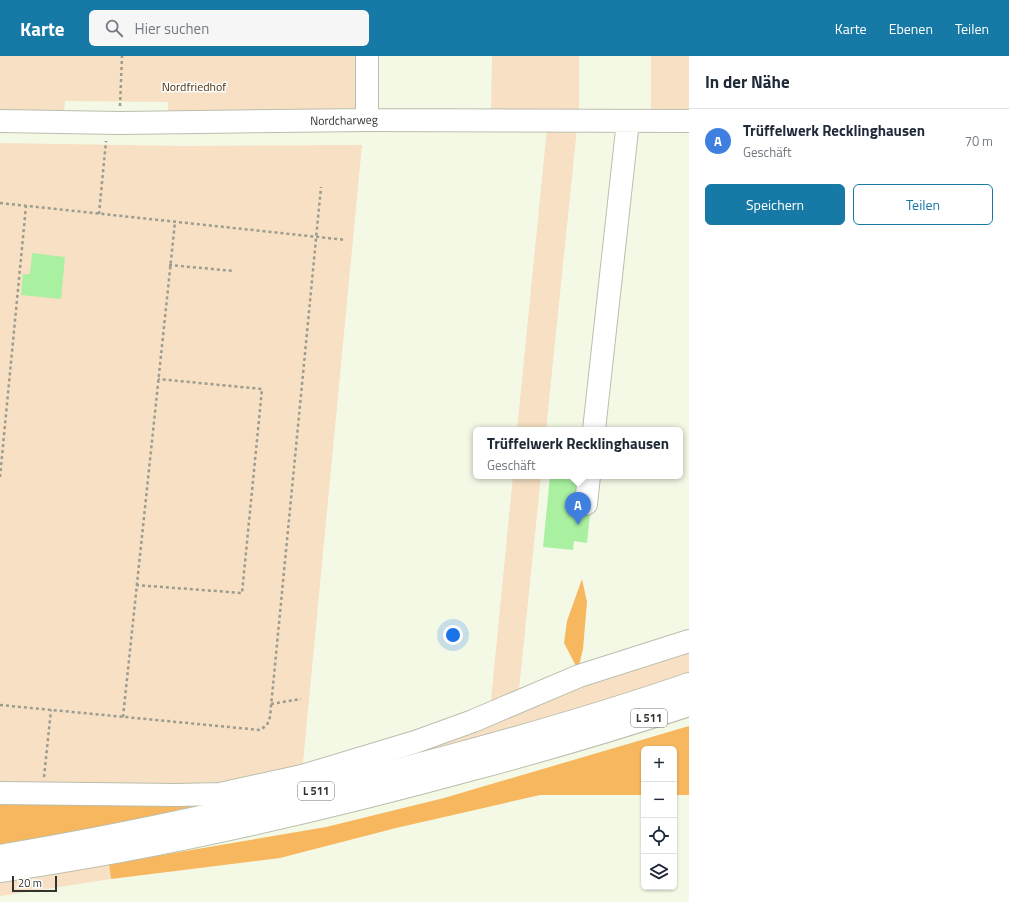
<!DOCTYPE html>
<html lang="de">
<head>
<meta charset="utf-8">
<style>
  :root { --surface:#fff; --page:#f6f6f7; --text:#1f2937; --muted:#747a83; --line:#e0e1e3; --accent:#1779a5 }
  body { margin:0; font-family:"Titillium Web",sans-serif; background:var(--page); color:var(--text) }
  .controls { position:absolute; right:12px; bottom:12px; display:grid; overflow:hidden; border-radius:6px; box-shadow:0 1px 3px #0004 }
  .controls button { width:36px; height:36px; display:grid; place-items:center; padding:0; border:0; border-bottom:1px solid var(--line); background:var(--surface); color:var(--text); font:20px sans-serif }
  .scale { position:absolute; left:12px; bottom:10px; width:45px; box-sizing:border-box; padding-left:4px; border:2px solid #32342d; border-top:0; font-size:11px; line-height:14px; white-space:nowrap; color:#32342d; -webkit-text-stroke:3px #fff; paint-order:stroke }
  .you { position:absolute; left:453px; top:579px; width:14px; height:14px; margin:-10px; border:3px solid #fff; border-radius:50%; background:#1a73e8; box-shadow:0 0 0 6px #1a73e833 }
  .badge { display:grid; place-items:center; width:26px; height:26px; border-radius:50%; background:var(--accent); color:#fff; font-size:13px; font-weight:700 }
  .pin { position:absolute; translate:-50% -33px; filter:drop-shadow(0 1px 2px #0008) }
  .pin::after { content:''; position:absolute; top:21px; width:14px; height:12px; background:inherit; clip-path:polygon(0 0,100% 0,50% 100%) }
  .popup { position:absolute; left:473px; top:371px; width:210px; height:52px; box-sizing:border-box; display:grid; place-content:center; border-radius:6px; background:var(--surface); filter:drop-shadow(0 1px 3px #0005); font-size:13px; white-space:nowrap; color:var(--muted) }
  .popup b { font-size:15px; color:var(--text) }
  .popup::after { content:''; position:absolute; left:50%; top:100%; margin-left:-8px; border:8px solid transparent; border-top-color:var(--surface) }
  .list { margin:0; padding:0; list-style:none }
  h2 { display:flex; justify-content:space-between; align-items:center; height:52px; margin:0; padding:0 16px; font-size:17px }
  h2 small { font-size:13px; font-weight:400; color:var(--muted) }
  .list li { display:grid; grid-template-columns:26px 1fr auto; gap:12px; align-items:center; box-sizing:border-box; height:64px; padding:0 16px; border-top:1px solid var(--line) }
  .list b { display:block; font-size:15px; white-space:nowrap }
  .list p { margin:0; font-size:13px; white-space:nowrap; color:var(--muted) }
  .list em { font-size:13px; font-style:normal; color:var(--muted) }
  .actions { display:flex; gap:8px; padding:12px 16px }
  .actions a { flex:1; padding:9px 0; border:1px solid var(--accent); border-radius:6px; text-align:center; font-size:14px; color:var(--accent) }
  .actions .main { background:var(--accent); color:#fff }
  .icon { flex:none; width:22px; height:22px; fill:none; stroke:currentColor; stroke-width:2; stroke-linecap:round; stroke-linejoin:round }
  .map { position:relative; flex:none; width:689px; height:846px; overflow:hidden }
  header { display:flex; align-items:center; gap:24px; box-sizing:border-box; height:56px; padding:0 20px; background:var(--accent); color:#fff }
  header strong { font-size:19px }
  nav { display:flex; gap:22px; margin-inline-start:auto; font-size:14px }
  .search { width:280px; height:36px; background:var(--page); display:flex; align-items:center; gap:10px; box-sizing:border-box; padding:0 14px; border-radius:6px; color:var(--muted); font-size:15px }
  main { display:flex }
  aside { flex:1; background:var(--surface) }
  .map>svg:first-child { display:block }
</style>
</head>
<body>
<header>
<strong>Karte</strong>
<div class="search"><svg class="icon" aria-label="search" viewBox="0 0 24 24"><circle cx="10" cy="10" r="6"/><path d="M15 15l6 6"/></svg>Hier suchen</div>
<nav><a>Karte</a><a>Ebenen</a><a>Teilen</a></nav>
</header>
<main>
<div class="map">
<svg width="689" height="846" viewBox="0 0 689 846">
  <rect width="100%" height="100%" fill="#f4f9e6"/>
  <path fill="#f7e0c4" d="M0,0H358L359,47L352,55L168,60V46L65,45L64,60H0Z
    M492,0H579V57H491Z
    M651,0H689V56L651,55Z
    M547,72H577L546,374H517Z
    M0,87L186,90L362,89L302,717L490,654L513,420H541L518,643L689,580V619L347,723L212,754L0,734Z
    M109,808L111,823L0,840V824Z"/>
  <path fill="#f7b75f" d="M582,523L587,546L583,593L578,614L564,587L567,565Z
    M689,670V739H674V693H644V739H540L396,772L280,802L111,823L109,808L326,771L444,742Z
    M0,739L210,740L212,754L0,789Z"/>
  <path fill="#a9f1a1" d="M32,197L65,201L61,243L21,239L23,218H30Z
    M550,420H580L576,456L590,458L587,487L574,485L573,494L543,491Z"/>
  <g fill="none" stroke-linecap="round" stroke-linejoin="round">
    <defs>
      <path id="minor" d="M367,0V64
        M0,65L120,67L367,64L689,65
        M594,374L628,65
        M586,448L589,420
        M0,737L177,739L220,738L302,720L415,686L473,665L579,620L689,585"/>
      <path id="highway" d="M0,800C149,775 297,741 443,702C525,680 608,656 689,628
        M0,815C161,792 320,755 477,712C548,693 619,672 689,649"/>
    </defs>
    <use href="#minor" stroke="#babfad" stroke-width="24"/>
    <use href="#highway" stroke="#babfad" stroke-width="24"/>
    <path stroke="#9a9d90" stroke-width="2.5" stroke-dasharray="3 3" stroke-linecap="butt" d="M120,50L122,0
      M0,147L346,184
      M99,158L106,85
      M169,209L234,215
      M0,421L26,150
      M136,529L242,537L262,333L158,323
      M271,648L301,643
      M0,649L260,674L267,669L270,661L321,131
      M123,661L175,166
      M44,721L51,654"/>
    <use href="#minor" stroke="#fff" stroke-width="22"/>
    <use href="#highway" stroke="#fff" stroke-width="22"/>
  </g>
  <g text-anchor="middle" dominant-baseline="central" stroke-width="3" stroke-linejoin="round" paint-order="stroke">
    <g fill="#fff" stroke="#70716c" stroke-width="1">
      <rect x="631" y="653" width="36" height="18" rx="3"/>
      <rect x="298" y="726" width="36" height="18" rx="3"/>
    </g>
    <g font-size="11" font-weight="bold" fill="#32342d">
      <text x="649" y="662">L 511</text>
      <text x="316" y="735">L 511</text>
    </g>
    <g font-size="12" fill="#4b310a" stroke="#fff">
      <text x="194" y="30">Nordfriedhof</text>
    </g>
    <g font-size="12" fill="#32342d" stroke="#fff">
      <text transform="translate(344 64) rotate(-1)">Nordcharweg</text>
    </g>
  </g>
</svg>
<div class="controls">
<button>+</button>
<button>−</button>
<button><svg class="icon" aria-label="locate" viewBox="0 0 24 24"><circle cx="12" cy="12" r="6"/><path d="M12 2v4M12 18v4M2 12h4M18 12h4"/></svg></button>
<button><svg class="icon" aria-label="layers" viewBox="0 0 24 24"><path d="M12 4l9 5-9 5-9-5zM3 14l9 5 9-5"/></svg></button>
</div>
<div class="scale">20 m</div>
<div class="you"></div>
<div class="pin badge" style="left:578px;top:469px;background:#3f7fe0">A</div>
<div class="popup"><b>Trüffelwerk Recklinghausen</b>Geschäft</div>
</div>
<aside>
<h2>In der Nähe<small></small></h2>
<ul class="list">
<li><span class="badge" style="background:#3f7fe0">A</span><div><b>Trüffelwerk Recklinghausen</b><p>Geschäft</p></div><em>70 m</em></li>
</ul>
<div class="actions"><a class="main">Speichern</a><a>Teilen</a></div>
</aside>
</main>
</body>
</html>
